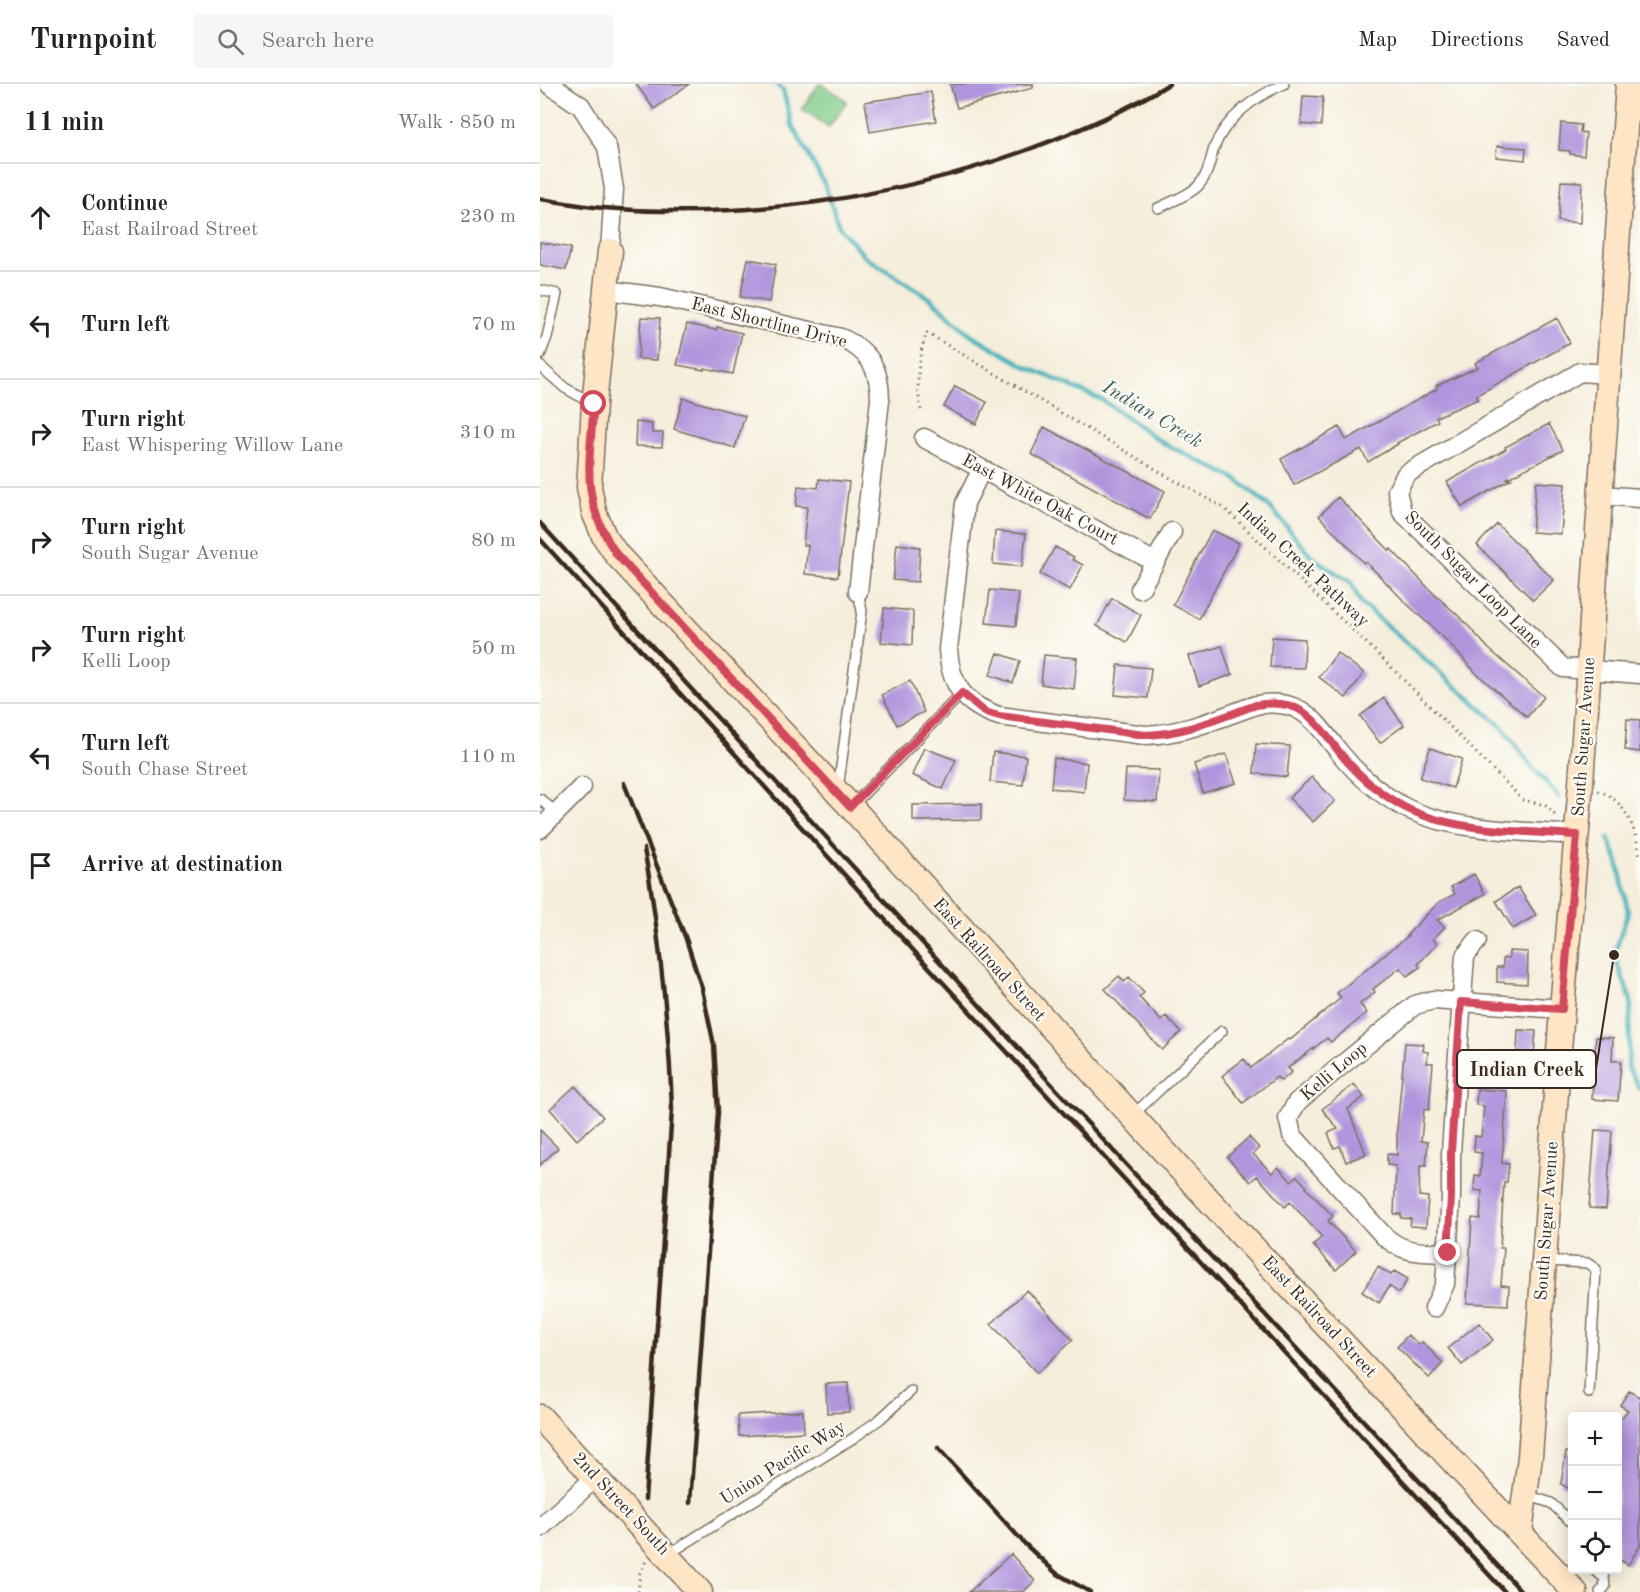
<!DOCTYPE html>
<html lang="en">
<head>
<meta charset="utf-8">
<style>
  :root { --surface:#fff; --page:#f6f6f6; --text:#222; --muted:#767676; --line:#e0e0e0 }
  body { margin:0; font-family:"Old Standard TT",serif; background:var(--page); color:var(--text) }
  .controls { position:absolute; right:18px; bottom:18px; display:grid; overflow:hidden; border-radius:6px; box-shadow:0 3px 15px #0003 }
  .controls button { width:54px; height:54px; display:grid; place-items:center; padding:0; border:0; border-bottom:2px solid var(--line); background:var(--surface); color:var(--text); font:30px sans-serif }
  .stop { position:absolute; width:18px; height:18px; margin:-14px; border:4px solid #d1495b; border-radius:50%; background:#fff }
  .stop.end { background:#d1495b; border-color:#fff; box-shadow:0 2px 6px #0008 }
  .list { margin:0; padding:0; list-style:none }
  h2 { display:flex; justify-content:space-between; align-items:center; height:78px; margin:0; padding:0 24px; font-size:26px }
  h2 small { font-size:20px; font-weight:400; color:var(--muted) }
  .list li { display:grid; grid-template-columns:39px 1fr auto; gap:18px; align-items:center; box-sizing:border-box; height:108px; padding:0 24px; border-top:2px solid var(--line) }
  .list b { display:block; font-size:22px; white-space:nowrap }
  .list p { margin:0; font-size:20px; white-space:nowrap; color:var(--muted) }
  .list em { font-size:20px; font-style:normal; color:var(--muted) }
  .icon { flex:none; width:33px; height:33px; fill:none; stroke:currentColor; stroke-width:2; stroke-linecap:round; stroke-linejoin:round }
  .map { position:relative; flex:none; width:1100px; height:1508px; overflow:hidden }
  header { display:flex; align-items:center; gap:36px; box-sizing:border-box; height:84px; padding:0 30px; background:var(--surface); border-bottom:2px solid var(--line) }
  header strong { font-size:28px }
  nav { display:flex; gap:33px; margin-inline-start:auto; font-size:21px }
  .search { width:420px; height:54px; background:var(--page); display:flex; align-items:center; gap:15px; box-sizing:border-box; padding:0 21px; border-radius:6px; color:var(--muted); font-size:22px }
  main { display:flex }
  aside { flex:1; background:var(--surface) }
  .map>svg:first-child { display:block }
</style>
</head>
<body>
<header>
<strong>Turnpoint</strong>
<div class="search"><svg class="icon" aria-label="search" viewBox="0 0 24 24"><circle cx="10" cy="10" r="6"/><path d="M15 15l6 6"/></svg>Search here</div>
<nav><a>Map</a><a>Directions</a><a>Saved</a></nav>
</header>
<main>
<aside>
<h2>11 min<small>Walk · 850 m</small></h2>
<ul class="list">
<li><svg class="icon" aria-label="ahead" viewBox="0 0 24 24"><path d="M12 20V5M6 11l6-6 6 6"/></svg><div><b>Continue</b><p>East Railroad Street</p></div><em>230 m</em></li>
<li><svg class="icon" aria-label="left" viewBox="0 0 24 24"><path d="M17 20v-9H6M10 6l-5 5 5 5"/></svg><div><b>Turn left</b></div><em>70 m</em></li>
<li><svg class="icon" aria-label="right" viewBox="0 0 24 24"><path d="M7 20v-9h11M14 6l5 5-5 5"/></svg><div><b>Turn right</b><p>East Whispering Willow Lane</p></div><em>310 m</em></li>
<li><svg class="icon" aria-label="right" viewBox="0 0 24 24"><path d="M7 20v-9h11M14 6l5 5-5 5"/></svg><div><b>Turn right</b><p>South Sugar Avenue</p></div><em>80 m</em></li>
<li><svg class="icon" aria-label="right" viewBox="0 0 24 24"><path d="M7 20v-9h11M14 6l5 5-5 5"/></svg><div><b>Turn right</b><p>Kelli Loop</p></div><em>50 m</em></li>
<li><svg class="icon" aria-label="left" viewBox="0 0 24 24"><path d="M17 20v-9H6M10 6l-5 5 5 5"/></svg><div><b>Turn left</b><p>South Chase Street</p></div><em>110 m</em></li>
<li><svg class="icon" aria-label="arrive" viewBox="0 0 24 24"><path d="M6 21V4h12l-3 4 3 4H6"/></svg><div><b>Arrive at destination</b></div></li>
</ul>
</aside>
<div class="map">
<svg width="1100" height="1508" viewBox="0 0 1100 1508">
  <rect width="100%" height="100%" fill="#fdfcf7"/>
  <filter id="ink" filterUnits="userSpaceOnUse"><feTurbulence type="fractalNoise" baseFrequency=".0167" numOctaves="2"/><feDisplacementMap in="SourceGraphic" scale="12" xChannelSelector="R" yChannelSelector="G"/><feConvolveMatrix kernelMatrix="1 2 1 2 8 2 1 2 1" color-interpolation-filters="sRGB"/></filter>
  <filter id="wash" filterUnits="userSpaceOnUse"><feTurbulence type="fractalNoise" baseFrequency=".008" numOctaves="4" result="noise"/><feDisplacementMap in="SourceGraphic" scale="24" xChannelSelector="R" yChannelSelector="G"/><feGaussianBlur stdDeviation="1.35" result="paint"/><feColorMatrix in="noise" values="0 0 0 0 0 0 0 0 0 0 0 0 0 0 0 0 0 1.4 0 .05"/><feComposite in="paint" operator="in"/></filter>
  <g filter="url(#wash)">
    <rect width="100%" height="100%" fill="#f5eedb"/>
    <path fill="#7fcc8a" stroke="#5d7b54" stroke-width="1.5" d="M279,0H282L307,17L289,43L262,25Z"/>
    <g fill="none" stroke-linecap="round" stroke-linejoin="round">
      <path stroke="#40b1b9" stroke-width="4.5" d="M236,0L243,6L252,41L285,101L299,143L325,173L391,215L430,250L487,283L562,316L623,359L696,395L731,424L772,473L811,499L821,519L962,643L989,679L1019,713
        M1068,754L1078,778L1088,828L1074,871L1091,916L1088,984L1100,1005"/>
    </g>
    <g id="blocks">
      <path fill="#b095dd" d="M96,0H149L114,25Z
        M410,0H493V4L417,24Z
        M391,8L396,37L330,48L325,18Z
        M763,12L783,13L781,42L761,40Z
        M1021,39L1041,41L1040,48L1046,49L1044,72L1030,70V67L1019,66Z
        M957,62L986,64L985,76L956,73Z
        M1021,97L1042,98L1040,139L1018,137Z
        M0,158L31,164L26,186L0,181Z
        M208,175L236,180L229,218L200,213Z
        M101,233L120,234L117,276L98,275Z
        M1017,234L1030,259L937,311L938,315L896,333L898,337L857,359L858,360L828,378L821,365L754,401L741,375L799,343L806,356L897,305L896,302L938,283L935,279Z
        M147,240L176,246L177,243L202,249L193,290L164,284V286L137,281Z
        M415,302L447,318L436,340L404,323Z
        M143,314L205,332L195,364L134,345Z
        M96,338L112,340V349H123L122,363L95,362Z
        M1009,340L1023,366L966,395H971L922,423L907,398L966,365L965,363Z
        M504,343L625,407L610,435L491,370Z
        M279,395L309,398L298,493L265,490L268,461H263L267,423L256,422L258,402L278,404Z
        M996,398L1025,400L1021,450L992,448Z
        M798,413L850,467L851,465L894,510L921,534L949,565L1004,613L987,633L937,590L907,557L867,520L826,478L824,479L779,432Z
        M957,440L1014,496L993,516L937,461Z
        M672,446L699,459L659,535L633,521Z
        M455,447L486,450L482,483L453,480Z
        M357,460L380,463L378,498L353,496Z
        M515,463L534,473L532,475L543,481L530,506L500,490Z
        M450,506L479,509L476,542L446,539Z
        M572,514L601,531L587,558L557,542Z
        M344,524L373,527L372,561L341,558Z
        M732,553L765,555L764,584L730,583Z
        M682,562L691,590H694L659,602L649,572Z
        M458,569L480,577L473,599L450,591Z
        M797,569L824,589L806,614L779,593Z
        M504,571L537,574L534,605L501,600Z
        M578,581L611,584L608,614L575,611Z
        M370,597L384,628L357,641L342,611Z
        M844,614L864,641L840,659L820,632Z
        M1087,635L1100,636V668L1085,666Z
        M716,660L750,662L747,693L714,689Z
        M384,664L416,676L403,705L372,691Z
        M890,664L922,675L913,704L880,694Z
        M453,668L486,672L483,701L450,698Z
        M686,670L696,699L663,709L654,680Z
        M514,674L547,679L544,708L511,704Z
        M586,685L619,686L617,718L584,716Z
        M772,693L795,717L773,738L749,714Z
        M441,720V736L373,737V721Z
        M934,790L945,810L897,836L905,843L893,855L897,860L878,880L880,883L867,892L860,884L833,905L835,908L820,920L827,929L791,958L787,954L748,984L752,988L741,997L737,993L703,1019L682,992L704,975L711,984L748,955L750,956L801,914L797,909L868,852L867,851L899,818L915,810L911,803Z
        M978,803L996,831L973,845L956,817Z
        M969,867L988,868L987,900L957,898V883H963V874H969Z
        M579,892L584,898L589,893L604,909L599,913L621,937L626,932L641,948L622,966L565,905Z
        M978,946L996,947L994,971L977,969Z
        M1056,953L1073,954L1072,977H1081L1078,1017L1052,1015Z
        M865,959L884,960L883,967L888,968L887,979H893L889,1026L884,1025L881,1057L888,1058L886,1082H880L879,1112L888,1113L886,1143L870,1142L871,1135L861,1134V1130H854L856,1082L847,1081V1070L857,1071V1045Z
        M814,1000L824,1013L808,1025L826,1070L806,1078L800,1062L794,1064L788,1049L798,1045L782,1025Z
        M35,1002L63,1033L37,1056L10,1025Z
        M937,1005L967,1007L962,1079L969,1080L967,1098H964L960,1164H964L961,1201L969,1202L968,1221L927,1219L932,1134L940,1135L942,1107L934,1106L935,1091L940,1092L942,1069L934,1068L935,1052L941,1053L944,1022L936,1021Z
        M0,1046L18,1064L0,1081Z
        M1055,1046L1072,1047L1066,1125L1049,1124Z
        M709,1053L719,1064L713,1070L732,1089L738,1083L751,1097L757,1092L767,1103L766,1104L793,1132L788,1137L816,1167L796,1186L773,1161L782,1153L750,1118L745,1123L717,1092L710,1098L687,1073Z
        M838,1183L851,1191L854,1187L868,1195L859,1209L849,1202L839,1219L822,1208Z
        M487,1206L533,1256L497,1289L451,1240Z
        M939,1239L953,1256L922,1281L908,1264Z
        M868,1251L879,1261L882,1258L903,1279L889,1294L857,1263Z
        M308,1299L309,1328L287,1329L286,1300Z
        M1089,1307L1099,1313L1100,1311V1462L1088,1481L1077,1474V1339L1088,1326L1080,1321Z
        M263,1327L264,1348L199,1352L198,1331Z
        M1026,1368L1032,1369V1407L1021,1400Z
        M471,1470L495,1497L483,1508H429Z"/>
    </g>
  </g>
  <g filter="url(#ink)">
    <use href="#blocks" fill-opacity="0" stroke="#7c6f60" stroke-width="1.5"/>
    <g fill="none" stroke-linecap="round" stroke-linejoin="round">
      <defs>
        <path id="lane" d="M618,124C629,119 651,110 658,102C668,92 670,77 674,64C685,34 716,12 744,0
          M0,206L17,210L7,253L0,271
          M0,282L25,304L52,319
          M298,705L322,527L318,508
          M0,715L17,729
          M313,721L422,609
          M594,1030L682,947
          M1006,1177L1047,1179L1056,1185L1049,1309
          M987,1411L1011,1419L1032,1439
          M127,1471L315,1353L340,1335L371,1307
          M1055,1486L1064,1494L1065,1503L1060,1508"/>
        <path id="street" d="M9,0L41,22L67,63L74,105L70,167
          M66,206L120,213L301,254C330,267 340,285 340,316L318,508
          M1067,290L1040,288L866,390L857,407L862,428L1023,584L1100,590
          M384,354L615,478
          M442,385L425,419L408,565C410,600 424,621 459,632L605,651C644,650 679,634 716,621C763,613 775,638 800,669C817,690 839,709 862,722C911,748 982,747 1037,751
          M1060,411L1100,414
          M600,505L632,448
          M0,745L42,703
          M907,1169C881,1168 864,1170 844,1152L752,1051L748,1034L757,1018L875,921L893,916L1022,925
          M894,1224L905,1200L911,1113V1068L925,872L937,857
          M0,1444L56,1393"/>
        <path id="secondary" d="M70,167L54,320L49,403L54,428L64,452L77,471L311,723L653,1099L1035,1508
          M0,1333L160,1508
          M980,1448L990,1373L1022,925L1041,699L1088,0"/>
      </defs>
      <use href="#lane" stroke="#7c6f60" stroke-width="12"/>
      <use href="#street" stroke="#7c6f60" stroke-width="21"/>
      <use href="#secondary" stroke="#7c6f60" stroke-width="27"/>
      <path stroke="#7c6f60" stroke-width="3" stroke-dasharray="1.5 4.5" stroke-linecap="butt" d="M381,326C376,301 377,273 387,249L632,395L684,424L840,572L983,716L1005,721L1017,733
        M1058,707C1087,715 1097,749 1100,775
        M98,1508L100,1489L106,1477"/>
      <use href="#lane" stroke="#fff" stroke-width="9"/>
      <use href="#street" stroke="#fff" stroke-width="18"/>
      <use href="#secondary" stroke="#fee5c5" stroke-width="24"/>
      <path stroke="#3b2a1e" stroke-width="4.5" d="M0,115C21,118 42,122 63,124C206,136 350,115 484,67C534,49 584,28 629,0
        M0,439L492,979L982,1508
        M0,455L350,841L965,1508
        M84,699L146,855L162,905L174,961L178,1028L150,1419
        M104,765C110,795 114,825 118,856C125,913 130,968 132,1026L105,1415
        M398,1364L485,1460L516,1489L550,1508"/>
    </g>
  </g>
  <g fill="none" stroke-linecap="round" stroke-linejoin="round" filter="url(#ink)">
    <path stroke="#d1495b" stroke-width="8" d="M54,320C49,383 40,416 77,471L310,723L422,609L445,628L459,632L605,651C644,650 680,634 716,621C763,613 775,637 800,669C817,690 839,709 862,722C910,748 983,747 1037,751L1022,925L921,918L911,1068V1113L908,1169"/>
  </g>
  <g text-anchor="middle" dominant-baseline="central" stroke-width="4.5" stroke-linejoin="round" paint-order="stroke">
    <g font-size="18" fill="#3b2a1e" stroke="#fdfcf7">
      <text transform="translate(229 239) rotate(14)">East Shortline Drive</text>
      <text transform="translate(500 416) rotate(28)">East White Oak Court</text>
      <text transform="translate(763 481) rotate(43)">Indian Creek Pathway</text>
      <text transform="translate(933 496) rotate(45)">South Sugar Loop Lane</text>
      <text transform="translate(1044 653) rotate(-86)">South Sugar Avenue</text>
      <text transform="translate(449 876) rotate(48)">East Railroad Street</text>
      <text transform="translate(794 988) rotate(-40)">Kelli Loop</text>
      <text transform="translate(1007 1137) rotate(-86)">South Sugar Avenue</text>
      <text transform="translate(779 1233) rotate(47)">East Railroad Street</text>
      <text transform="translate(243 1379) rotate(-32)">Union Pacific Way</text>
      <text transform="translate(81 1420) rotate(47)">2nd Street South</text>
    </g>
    <g font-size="20" font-style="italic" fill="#3d605c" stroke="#fdfcf7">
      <text transform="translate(612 331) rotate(31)">Indian Creek</text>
    </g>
  </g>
  <path fill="none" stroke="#3b2a1e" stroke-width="2" d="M1074 871L1056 985"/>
  <circle fill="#3b2a1e" stroke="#fdfcf7" stroke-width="2" cx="1074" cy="871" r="6"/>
  <rect fill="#fdfcf7" stroke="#3b2a1e" stroke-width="2" x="917" y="966" width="139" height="38" rx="6"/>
  <g font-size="20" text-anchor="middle" font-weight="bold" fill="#3b2a1e">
    <text x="987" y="992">Indian Creek</text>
  </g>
</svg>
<div class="controls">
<button>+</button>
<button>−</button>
<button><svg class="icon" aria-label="locate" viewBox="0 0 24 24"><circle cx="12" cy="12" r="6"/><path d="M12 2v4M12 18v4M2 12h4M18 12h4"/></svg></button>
</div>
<div class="stop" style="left:54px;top:320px"></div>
<div class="stop end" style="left:908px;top:1169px"></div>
</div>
</main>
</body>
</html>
